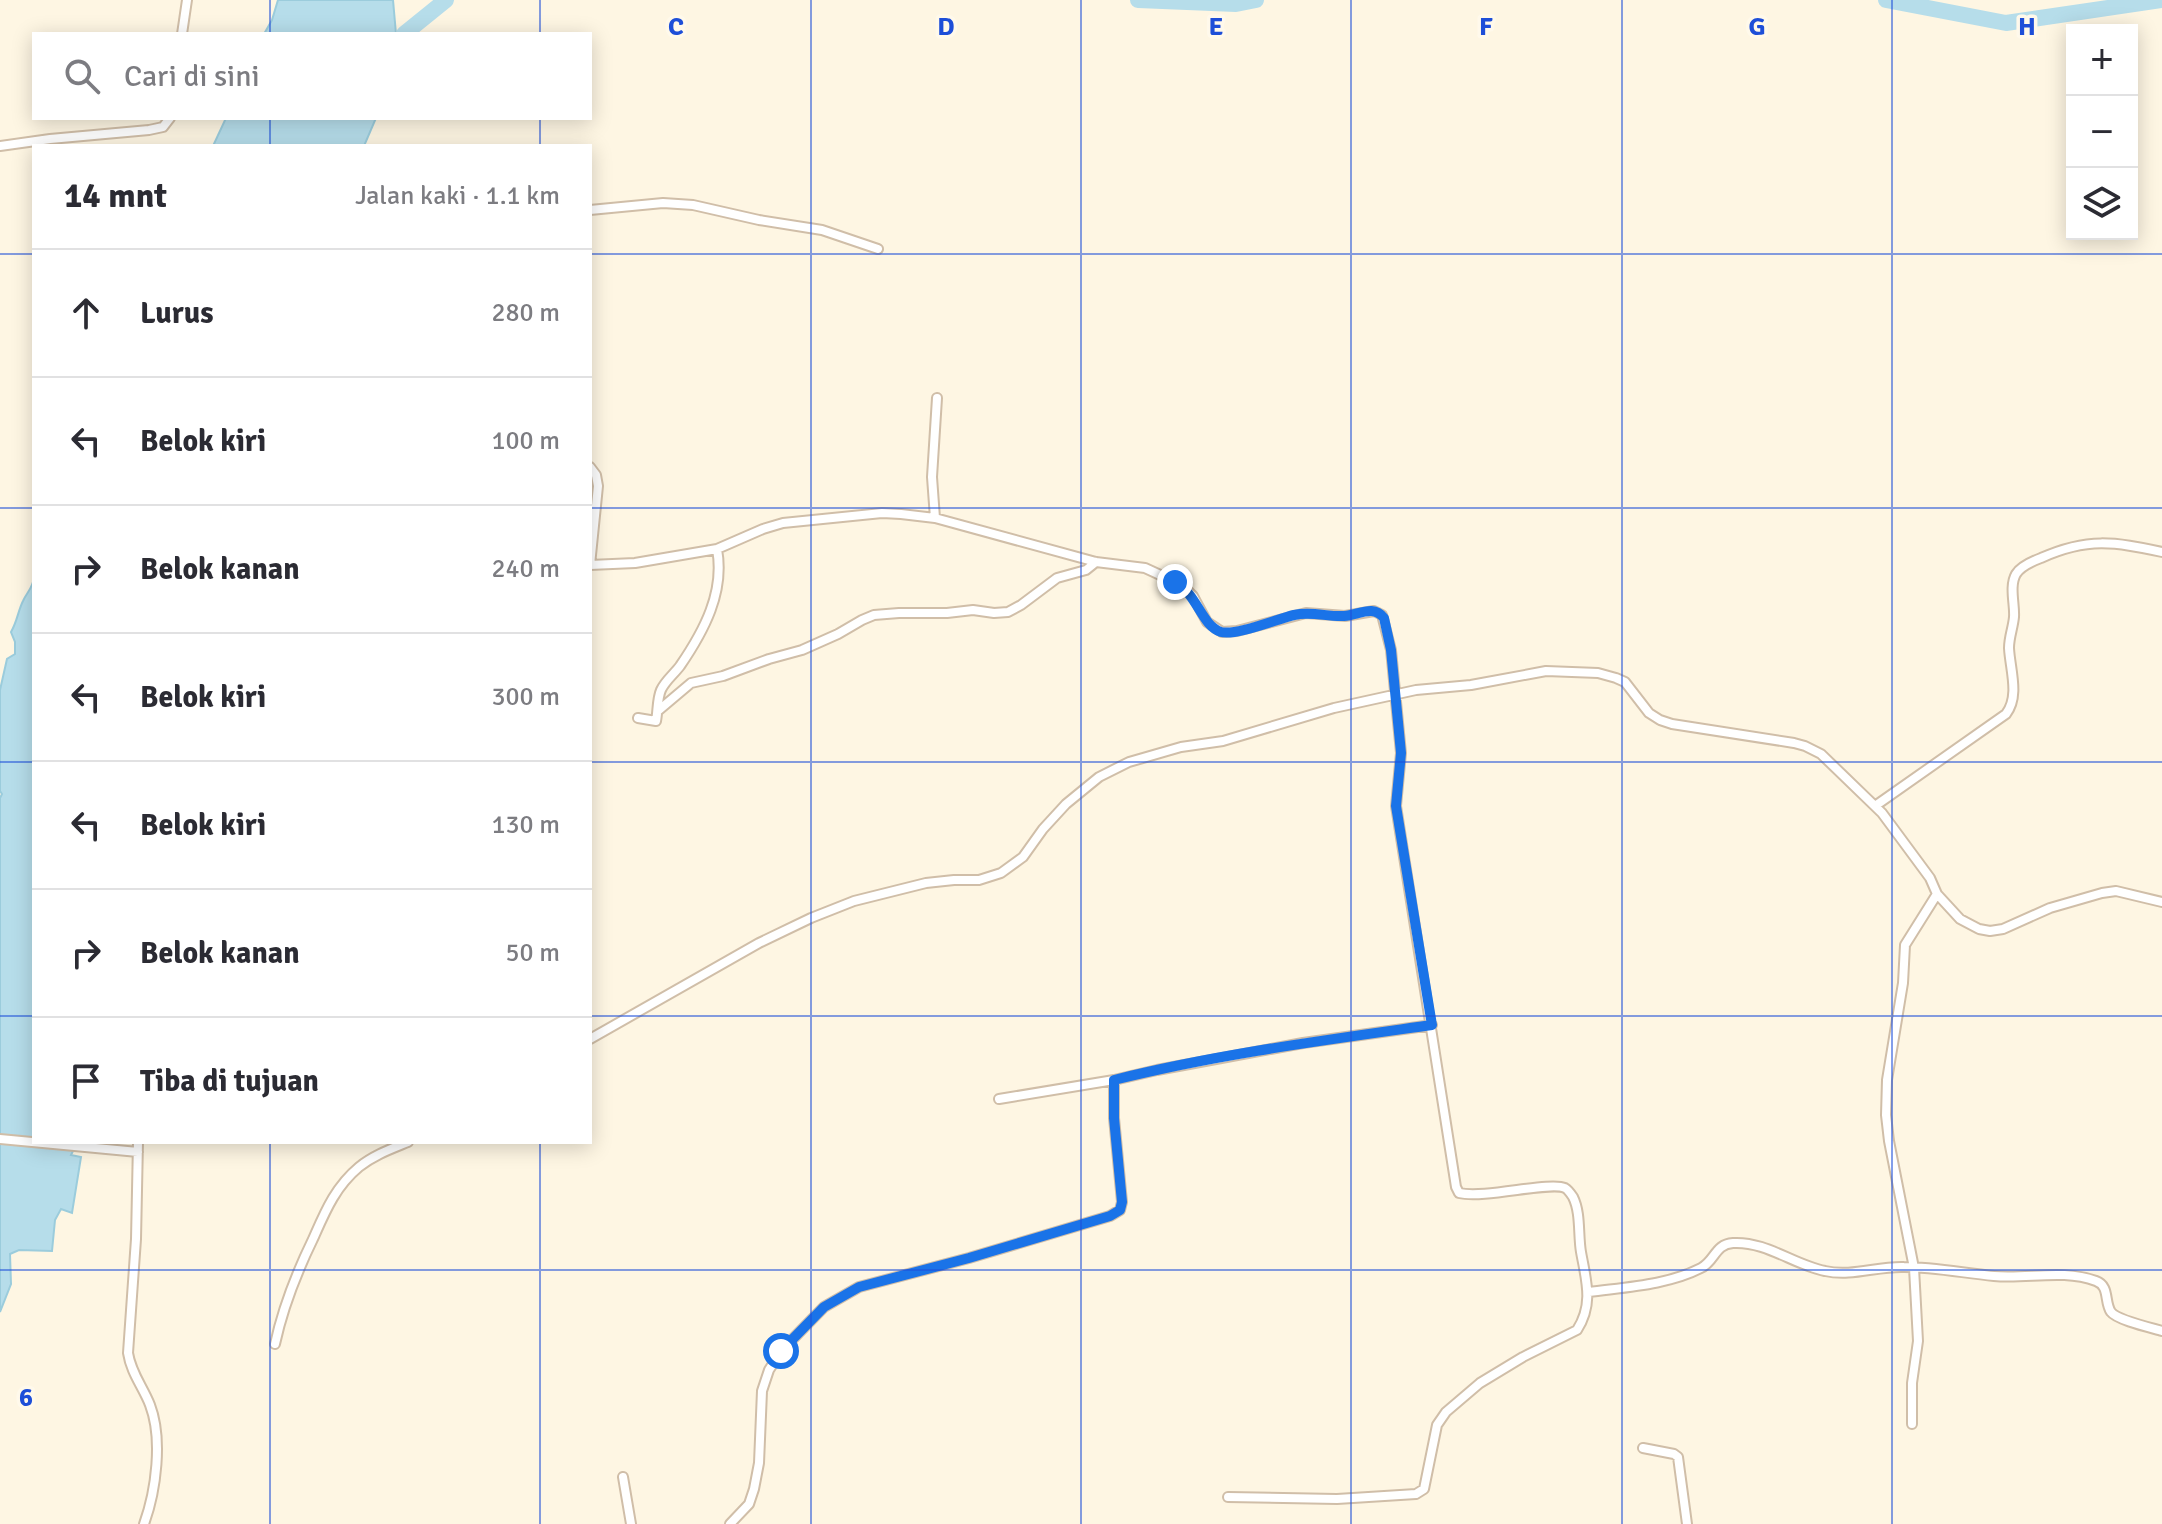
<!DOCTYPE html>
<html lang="id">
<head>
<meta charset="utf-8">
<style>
  :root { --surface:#fff; --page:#f2f2f3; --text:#2b2b33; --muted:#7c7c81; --line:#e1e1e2 }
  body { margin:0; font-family:Signika,sans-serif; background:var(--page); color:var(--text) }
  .controls { position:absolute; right:24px; top:24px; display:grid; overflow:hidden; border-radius:0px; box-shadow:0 4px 20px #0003 }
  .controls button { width:72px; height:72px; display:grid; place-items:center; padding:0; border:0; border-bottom:2px solid var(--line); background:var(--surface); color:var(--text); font:40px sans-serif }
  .stop { position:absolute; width:24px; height:24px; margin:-18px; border:6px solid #1a73e8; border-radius:50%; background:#fff }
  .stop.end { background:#1a73e8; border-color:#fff; box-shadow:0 2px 8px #0008 }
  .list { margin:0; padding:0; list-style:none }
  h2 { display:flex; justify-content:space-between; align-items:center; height:104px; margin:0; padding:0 32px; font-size:34px }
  h2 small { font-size:26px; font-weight:400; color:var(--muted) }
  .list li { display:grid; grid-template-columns:52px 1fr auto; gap:24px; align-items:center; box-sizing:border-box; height:128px; padding:0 32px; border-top:2px solid var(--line) }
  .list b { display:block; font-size:30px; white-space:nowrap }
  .list em { font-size:26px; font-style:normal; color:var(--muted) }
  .icon { flex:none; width:44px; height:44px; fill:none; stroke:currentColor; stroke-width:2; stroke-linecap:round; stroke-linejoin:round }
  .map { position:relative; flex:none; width:2162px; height:1524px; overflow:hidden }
  .search { position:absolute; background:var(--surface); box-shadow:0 4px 20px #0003; left:32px; top:32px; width:560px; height:88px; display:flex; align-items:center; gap:20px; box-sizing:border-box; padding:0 28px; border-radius:0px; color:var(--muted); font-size:30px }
  .panel { position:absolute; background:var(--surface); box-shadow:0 4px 20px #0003; left:32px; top:144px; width:560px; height:1000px; border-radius:0px }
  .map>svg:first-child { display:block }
</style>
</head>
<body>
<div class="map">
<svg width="2162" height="1524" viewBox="0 0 2162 1524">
  <rect width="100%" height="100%" fill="#fef6e3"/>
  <path fill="#b6ddea" stroke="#9bccdc" stroke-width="2" d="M278,0H393L396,34H264L272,20Z
    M226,118H376L364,146H213Z
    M34,577V1142L75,1147L71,1155L81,1157L72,1213L61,1209L55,1220L52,1251L19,1250L10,1254L11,1284L0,1312V798L2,794L0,791V690L7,659L15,654V642L11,632C17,622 18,611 23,601C27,592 33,588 34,577Z"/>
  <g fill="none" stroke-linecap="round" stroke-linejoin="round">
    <path stroke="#b6ddea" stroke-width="16" d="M1138,0L1236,4L1256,0
      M1886,0L2006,23L2162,0
      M404,34L446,0"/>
    <defs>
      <path id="minor" d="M182,34L187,0
        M0,146L50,139L149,130L163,127L170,118
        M590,210L663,203L693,205L759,220L822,230L878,249
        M590,467L596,475L598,486L590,565
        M935,518L932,477L937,398
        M590,565L635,563L717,549L763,529L783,523L882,513L901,514L935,518L1096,562L1145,568L1182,585L1193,596L1207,622L1222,632L1237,631L1306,613L1345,616L1374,611L1382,615L1391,650L1401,753L1396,806L1456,1187L1459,1193C1485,1199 1550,1181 1565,1188C1567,1189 1571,1194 1573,1197C1581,1213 1578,1235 1581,1252C1586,1280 1594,1304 1577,1330L1523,1357L1480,1383L1446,1412L1437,1425L1424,1489L1416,1494L1337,1499L1228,1497
        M659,710L691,683L723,676L769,659L802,650L838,634L862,620L874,615L899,613H947L973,610L994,613L1008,612L1021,605L1057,578L1086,570L1096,562
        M638,718L656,721C658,711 657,699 661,690C665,681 674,674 680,666C704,631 725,592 717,549
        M1875,806L2006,714C2020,696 2010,669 2009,648C2009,637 2013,628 2014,617C2015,605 2009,586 2016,574C2021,566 2033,561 2041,558C2088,537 2114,542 2162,552
        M590,1039L759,943L811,918L854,901L926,883L954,880H979L1001,873L1023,857L1043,829L1066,804L1099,777L1129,762L1181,747L1223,741L1334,708L1416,690L1471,685L1546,671L1598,673L1616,678L1625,682L1649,713L1660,720L1672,724L1794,743L1805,746L1821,754L1882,813L1930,878L1937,894L1960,919L1979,929L1990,931L2003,929L2050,908L2102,893L2116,891L2162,902
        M999,1099L1114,1080L1157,1070L1303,1043L1432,1025
        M0,1139L138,1152
        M138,1142L136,1239L128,1353C131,1373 143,1387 150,1405C163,1439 156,1491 144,1524
        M1589,1292C1626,1287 1668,1285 1701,1268C1715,1261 1715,1244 1733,1243C1766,1241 1794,1265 1825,1271C1852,1277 1877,1266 1904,1267C1934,1267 1963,1273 1994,1276C2028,1279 2063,1269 2096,1281C2110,1286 2104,1302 2111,1312C2117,1320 2152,1328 2162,1331
        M275,1344C283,1307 296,1274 313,1239C325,1212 335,1187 359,1167C374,1155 391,1149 408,1142
        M1912,1424V1383L1918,1341L1914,1268L1889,1141L1886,1115L1887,1080L1903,983L1905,945L1937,894
        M1643,1448L1674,1454L1678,1457L1687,1524
        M623,1477L631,1524
        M730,1524L749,1504L754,1489L759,1463L762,1391L769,1370L781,1351L824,1307L859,1287L969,1258L1110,1216L1120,1210L1122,1202L1114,1118V1080"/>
    </defs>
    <use href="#minor" stroke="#d0bea8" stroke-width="12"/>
    <use href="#minor" stroke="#fff" stroke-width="8"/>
  </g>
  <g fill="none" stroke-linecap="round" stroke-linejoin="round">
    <path stroke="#1a73e8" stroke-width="10" d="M781,1351L824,1307L859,1287L969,1258L1110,1216L1120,1210L1122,1202L1114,1118V1080C1218,1054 1326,1040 1432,1025L1396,806L1401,753L1391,650L1384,618C1373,604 1359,615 1344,616C1327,617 1312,611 1294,615C1277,619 1236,636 1221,632C1201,625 1198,595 1175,582"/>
  </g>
  <path fill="none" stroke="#1d4ed8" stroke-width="2" stroke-opacity="0.55" d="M270,0V34M540,0V34M811,0V1524M1081,0V1524M1351,0V1524M1622,0V1524M1892,0V1524M270,118V146M540,118V146M0,254H34M590,254H2162M0,508H34M590,508H2162M0,762H34M590,762H2162M0,1016H34M590,1016H2162M270,1142V1524M540,1142V1524M0,1270H2162"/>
  <g font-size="26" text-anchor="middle" font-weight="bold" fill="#1d4ed8" stroke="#fff9eb" stroke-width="7" stroke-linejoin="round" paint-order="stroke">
    <text x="676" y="35">C</text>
    <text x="946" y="35">D</text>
    <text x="1216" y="35">E</text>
    <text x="1486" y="35">F</text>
    <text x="1757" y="35">G</text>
    <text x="2027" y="35">H</text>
    <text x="26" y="1406">6</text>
  </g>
</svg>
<div class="controls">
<button>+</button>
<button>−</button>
<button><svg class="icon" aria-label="layers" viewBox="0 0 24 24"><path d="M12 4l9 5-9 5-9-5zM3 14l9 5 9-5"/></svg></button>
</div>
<div class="stop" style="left:781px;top:1351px"></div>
<div class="stop end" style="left:1175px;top:582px"></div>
<div class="search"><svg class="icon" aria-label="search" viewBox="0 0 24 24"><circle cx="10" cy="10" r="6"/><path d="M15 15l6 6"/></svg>Cari di sini</div>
<section class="panel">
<h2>14 mnt<small>Jalan kaki · 1.1 km</small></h2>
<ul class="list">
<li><svg class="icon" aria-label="ahead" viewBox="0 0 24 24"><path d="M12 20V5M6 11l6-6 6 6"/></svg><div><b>Lurus</b></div><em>280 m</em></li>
<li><svg class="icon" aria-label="left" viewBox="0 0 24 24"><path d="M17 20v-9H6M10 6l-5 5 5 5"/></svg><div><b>Belok kiri</b></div><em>100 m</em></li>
<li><svg class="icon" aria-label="right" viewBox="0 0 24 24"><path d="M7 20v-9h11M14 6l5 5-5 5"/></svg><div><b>Belok kanan</b></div><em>240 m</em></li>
<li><svg class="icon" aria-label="left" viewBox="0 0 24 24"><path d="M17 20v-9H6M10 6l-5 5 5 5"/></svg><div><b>Belok kiri</b></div><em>300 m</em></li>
<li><svg class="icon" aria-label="left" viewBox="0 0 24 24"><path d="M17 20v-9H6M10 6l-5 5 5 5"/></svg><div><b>Belok kiri</b></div><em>130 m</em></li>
<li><svg class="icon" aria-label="right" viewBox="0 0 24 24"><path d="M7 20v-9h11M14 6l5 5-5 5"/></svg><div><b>Belok kanan</b></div><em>50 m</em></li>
<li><svg class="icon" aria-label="arrive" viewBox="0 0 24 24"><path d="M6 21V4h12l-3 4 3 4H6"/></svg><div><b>Tiba di tujuan</b></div></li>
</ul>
</section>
</div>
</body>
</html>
